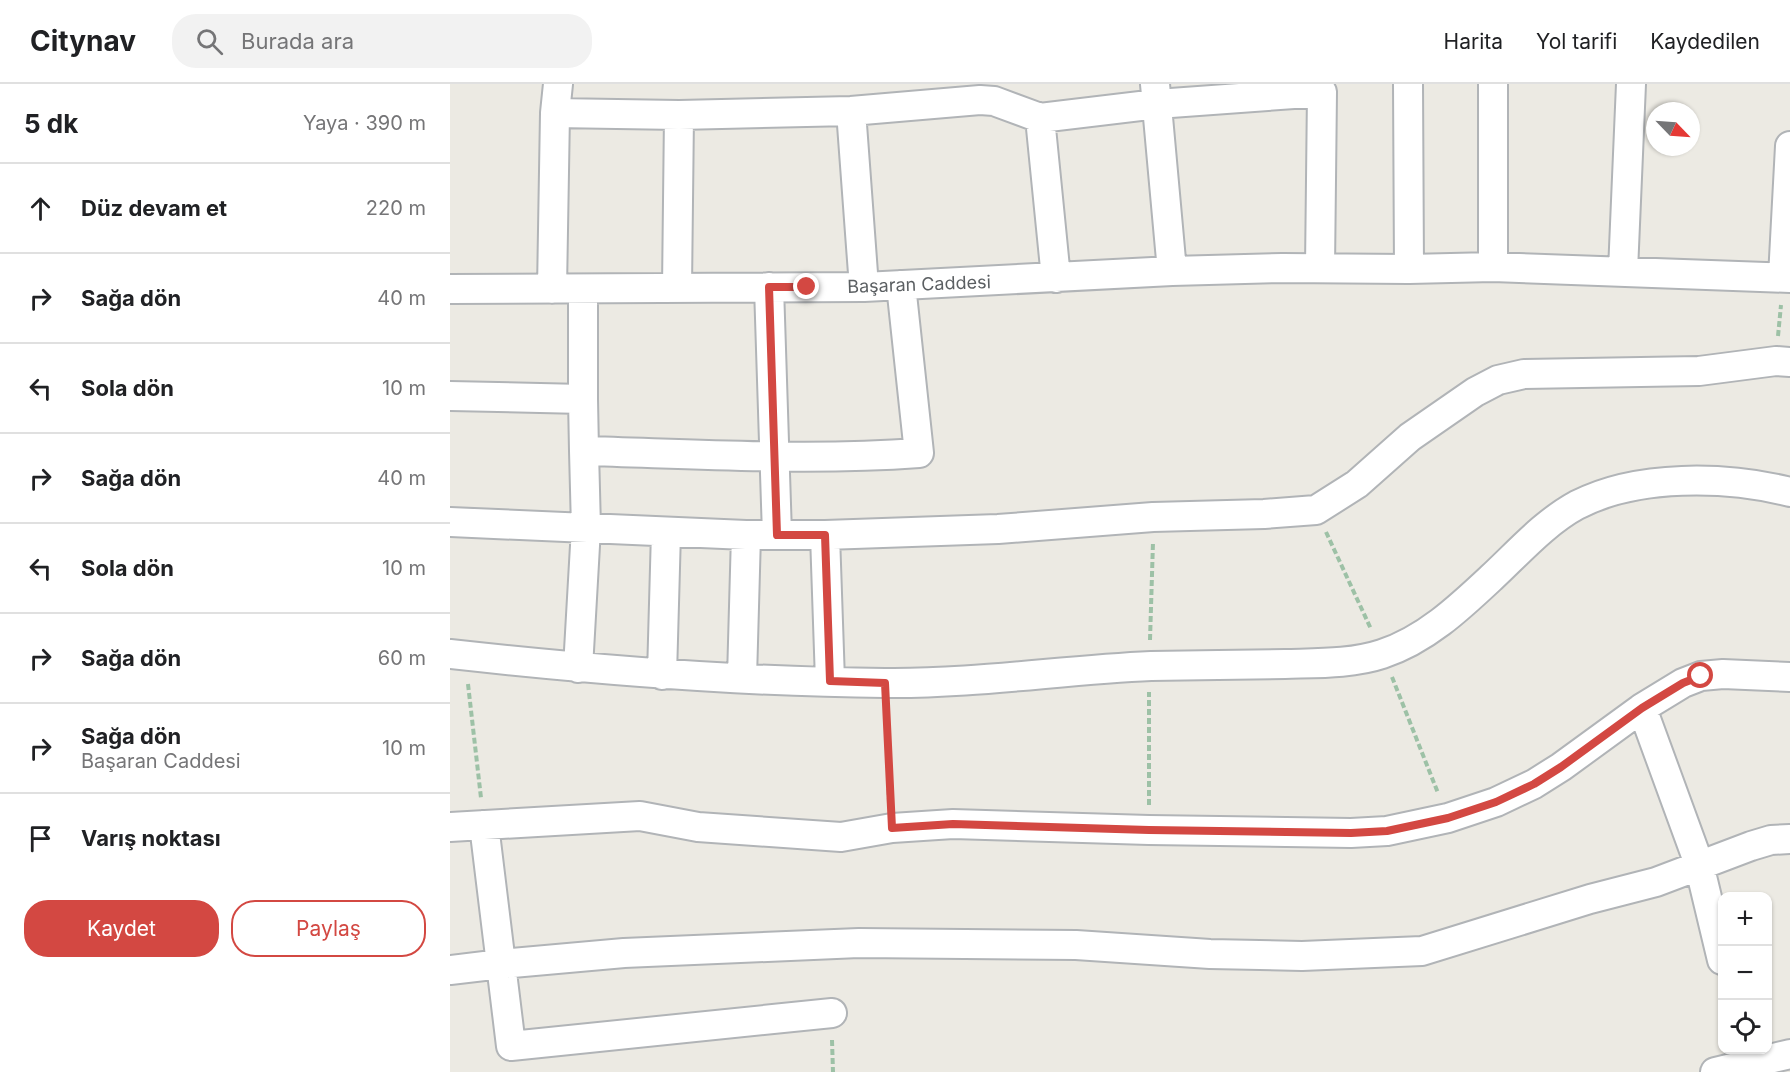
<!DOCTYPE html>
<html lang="tr">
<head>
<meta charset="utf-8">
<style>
  :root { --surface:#fff; --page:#f2f2f2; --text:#202124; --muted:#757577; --line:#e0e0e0; --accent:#d34842 }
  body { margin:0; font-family:Inter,sans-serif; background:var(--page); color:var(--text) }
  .controls { position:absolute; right:18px; bottom:18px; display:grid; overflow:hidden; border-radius:12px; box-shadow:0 2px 4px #0004 }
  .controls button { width:54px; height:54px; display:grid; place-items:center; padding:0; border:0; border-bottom:2px solid var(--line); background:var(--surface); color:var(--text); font:30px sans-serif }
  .compass { position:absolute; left:1196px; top:18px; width:54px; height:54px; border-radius:50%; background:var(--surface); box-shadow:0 2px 4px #0004; rotate:115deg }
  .stop { position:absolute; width:18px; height:18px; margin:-14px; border:4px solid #d34842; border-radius:50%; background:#fff }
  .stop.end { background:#d34842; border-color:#fff; box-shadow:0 2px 6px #0008 }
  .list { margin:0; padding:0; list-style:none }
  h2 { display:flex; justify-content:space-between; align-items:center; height:78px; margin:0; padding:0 24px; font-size:26px }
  h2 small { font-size:20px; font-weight:400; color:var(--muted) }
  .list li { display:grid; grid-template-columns:39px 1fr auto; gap:18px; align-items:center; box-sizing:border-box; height:90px; padding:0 24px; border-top:2px solid var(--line) }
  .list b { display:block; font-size:22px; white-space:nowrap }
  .list p { margin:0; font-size:20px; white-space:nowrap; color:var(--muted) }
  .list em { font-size:20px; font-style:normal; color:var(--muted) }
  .actions { display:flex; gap:12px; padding:18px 24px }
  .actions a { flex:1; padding:14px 0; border:2px solid var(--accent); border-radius:24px; text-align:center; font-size:21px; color:var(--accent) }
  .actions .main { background:var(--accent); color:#fff }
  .icon { flex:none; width:33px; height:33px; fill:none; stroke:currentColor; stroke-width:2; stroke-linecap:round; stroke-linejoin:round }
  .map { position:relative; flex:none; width:1340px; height:988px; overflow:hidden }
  header { display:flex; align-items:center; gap:36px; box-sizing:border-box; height:84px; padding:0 30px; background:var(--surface); border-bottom:2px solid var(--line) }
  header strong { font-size:28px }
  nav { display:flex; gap:33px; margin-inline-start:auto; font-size:21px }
  .search { width:420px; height:54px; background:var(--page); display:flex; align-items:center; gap:15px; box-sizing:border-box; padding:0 21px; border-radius:24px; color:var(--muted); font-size:22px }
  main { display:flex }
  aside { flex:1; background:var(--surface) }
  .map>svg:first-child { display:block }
</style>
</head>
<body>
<header>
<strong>Citynav</strong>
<div class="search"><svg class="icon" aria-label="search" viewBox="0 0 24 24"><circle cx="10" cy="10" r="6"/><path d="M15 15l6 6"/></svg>Burada ara</div>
<nav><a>Harita</a><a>Yol tarifi</a><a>Kaydedilen</a></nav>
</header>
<main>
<aside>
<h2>5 dk<small>Yaya · 390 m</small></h2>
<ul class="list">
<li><svg class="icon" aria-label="ahead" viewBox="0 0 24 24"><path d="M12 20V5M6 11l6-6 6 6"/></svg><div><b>Düz devam et</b></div><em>220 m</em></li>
<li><svg class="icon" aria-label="right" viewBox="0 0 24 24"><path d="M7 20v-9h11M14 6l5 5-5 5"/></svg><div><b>Sağa dön</b></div><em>40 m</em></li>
<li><svg class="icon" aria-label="left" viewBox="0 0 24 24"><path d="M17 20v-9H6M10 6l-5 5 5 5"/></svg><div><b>Sola dön</b></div><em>10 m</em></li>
<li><svg class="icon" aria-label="right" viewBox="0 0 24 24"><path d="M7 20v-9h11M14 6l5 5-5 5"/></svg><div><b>Sağa dön</b></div><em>40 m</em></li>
<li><svg class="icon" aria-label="left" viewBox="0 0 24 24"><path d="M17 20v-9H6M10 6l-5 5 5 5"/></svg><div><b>Sola dön</b></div><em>10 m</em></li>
<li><svg class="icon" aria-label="right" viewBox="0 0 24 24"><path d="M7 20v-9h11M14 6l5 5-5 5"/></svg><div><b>Sağa dön</b></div><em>60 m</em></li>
<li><svg class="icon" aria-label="right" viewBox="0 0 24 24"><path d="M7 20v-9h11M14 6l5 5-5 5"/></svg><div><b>Sağa dön</b><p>Başaran Caddesi</p></div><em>10 m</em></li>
<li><svg class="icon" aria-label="arrive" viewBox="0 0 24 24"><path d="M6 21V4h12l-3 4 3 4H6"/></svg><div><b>Varış noktası</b></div></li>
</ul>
<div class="actions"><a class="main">Kaydet</a><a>Paylaş</a></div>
</aside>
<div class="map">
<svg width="1340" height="988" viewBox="0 0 1340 988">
  <rect width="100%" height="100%" fill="#eceae3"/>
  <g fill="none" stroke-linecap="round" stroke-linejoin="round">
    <defs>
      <path id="minor" d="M108,0L105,29L229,31L401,27L530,16L544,17L590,34L707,20L872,8L870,184
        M705,0L722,187
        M958,0L959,185
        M401,27L414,203
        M590,34L606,194
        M1043,183V0
        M1173,187L1181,0
        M1333,193L1340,62
        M319,203L327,451
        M227,204L229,31
        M0,205L414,203L722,187L832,184L959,185L1043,183L1340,194
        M102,205L105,29
        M133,205V315
        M0,312L133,315L134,367C245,370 358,377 469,369L451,201
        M0,438L296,451H375L548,445L703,433L814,430L866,426L907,400L960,353L1025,308L1048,296L1074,290L1249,287L1326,277L1340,278
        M375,451L380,597
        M0,570C144,586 289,598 435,599C524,600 612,586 701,582C746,581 790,581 835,580C866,579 902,580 932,570C975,556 1009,524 1041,494C1068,469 1094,439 1127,421C1187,390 1276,392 1340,408
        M128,584L136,444L134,367
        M212,591L216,448
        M292,594L296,451
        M1192,624L1249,780L1272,876
        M34,741L61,962L382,929
        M0,743L190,732L248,743L391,753L442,744L503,740L699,746L901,749L937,747L998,734L1046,718L1084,700L1111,683L1192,624L1233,599L1251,592L1273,590L1340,593
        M0,886L51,880L174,869L409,859L626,861L760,870L852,872L972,867L1140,815L1206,798L1301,762L1321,756L1340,755
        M1265,988L1340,970"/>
    </defs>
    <use href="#minor" stroke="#b1b4b7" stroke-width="32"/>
    <path stroke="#9dc1a6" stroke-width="4" stroke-dasharray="6 3" stroke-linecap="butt" d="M1328,252L1331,221
      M876,448L921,545
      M700,556L703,458
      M942,593L988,709
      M18,600L31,714
      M436,624L439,719
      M699,721V608
      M382,956L383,988"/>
    <use href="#minor" stroke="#fff" stroke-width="28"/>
  </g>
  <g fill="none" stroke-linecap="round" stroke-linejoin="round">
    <path stroke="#d34842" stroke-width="8" d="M357,203H319L327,451H375L380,597L435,599L442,744L503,740L699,746L901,749L937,747L998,734L1046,718L1084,700L1111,683L1192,624L1233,599L1251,592"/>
  </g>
  <g text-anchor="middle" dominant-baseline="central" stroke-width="6" stroke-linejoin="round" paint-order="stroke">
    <g font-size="18" fill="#5b5f62" stroke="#fff">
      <text transform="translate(469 200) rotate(-2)">Başaran Caddesi</text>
    </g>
  </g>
</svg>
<div class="controls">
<button>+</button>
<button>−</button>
<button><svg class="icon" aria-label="locate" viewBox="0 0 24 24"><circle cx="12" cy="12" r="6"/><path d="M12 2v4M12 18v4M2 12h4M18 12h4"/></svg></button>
</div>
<svg class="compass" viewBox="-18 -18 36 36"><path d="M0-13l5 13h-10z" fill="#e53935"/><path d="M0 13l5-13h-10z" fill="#757577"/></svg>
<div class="stop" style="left:1251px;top:592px"></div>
<div class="stop end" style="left:357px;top:203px"></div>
</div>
</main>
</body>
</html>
